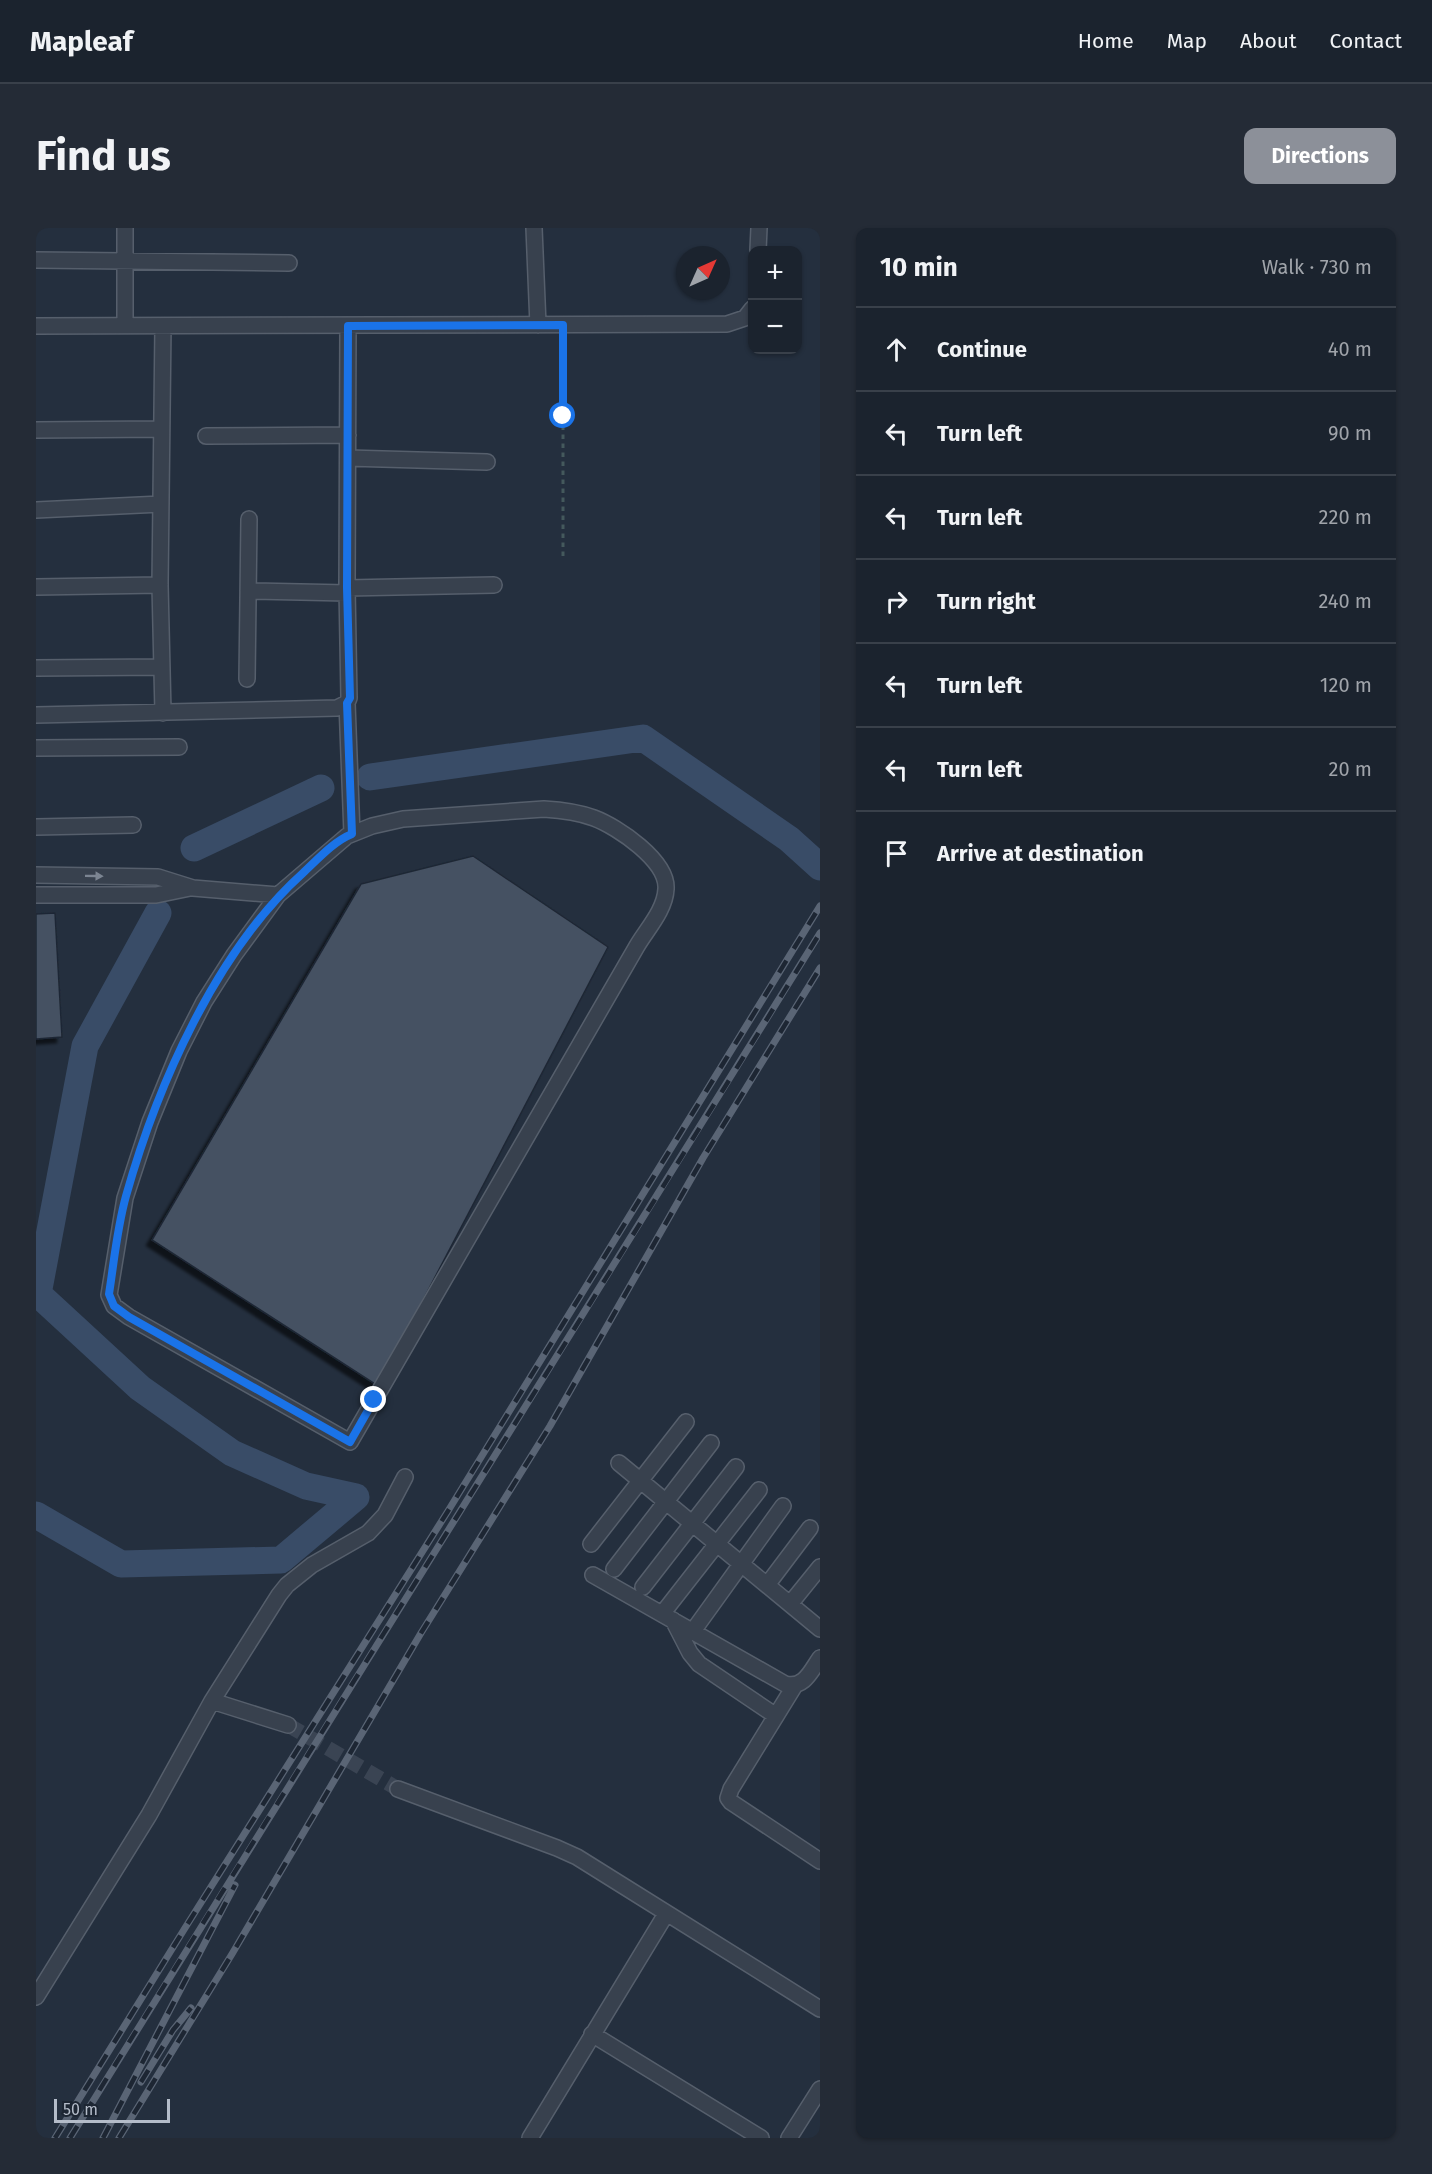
<!DOCTYPE html>
<html lang="en">
<head>
<meta charset="utf-8">
<style>
  :root { --surface:#1b232e; --page:#242b36; --text:#f1f3f6; --muted:#a0a4aa; --line:#39404a; --accent:#8c9099 }
  body { margin:0; font-family:"Fira Sans",sans-serif; background:var(--page); color:var(--text) }
  .controls { position:absolute; right:18px; top:18px; display:grid; overflow:hidden; border-radius:12px; box-shadow:0 2px 4px #0004 }
  .controls button { width:54px; height:54px; display:grid; place-items:center; padding:0; border:0; border-bottom:2px solid var(--line); background:var(--surface); color:var(--text); font:30px sans-serif }
  .compass { position:absolute; left:640px; top:18px; width:54px; height:54px; border-radius:50%; background:var(--surface); box-shadow:0 2px 4px #0004; rotate:45deg }
  .scale { position:absolute; left:18px; bottom:15px; width:116px; box-sizing:border-box; padding-left:6px; border:3px solid #b4bcc9; border-top:0; font-size:16px; line-height:21px; white-space:nowrap; color:#b4bcc9; -webkit-text-stroke:4px #1d2633; paint-order:stroke }
  .stop { position:absolute; width:18px; height:18px; margin:-14px; border:4px solid #1a73e8; border-radius:50%; background:#fff }
  .stop.end { background:#1a73e8; border-color:#fff; box-shadow:0 2px 6px #0008 }
  .list { margin:0; padding:0; list-style:none }
  h2 { display:flex; justify-content:space-between; align-items:center; height:78px; margin:0; padding:0 24px; font-size:26px }
  h2 small { font-size:20px; font-weight:400; color:var(--muted) }
  .list li { display:grid; grid-template-columns:39px 1fr auto; gap:18px; align-items:center; box-sizing:border-box; height:84px; padding:0 24px; border-top:2px solid var(--line) }
  .list b { display:block; font-size:22px; white-space:nowrap }
  .list em { font-size:20px; font-style:normal; color:var(--muted) }
  .icon { flex:none; width:33px; height:33px; fill:none; stroke:currentColor; stroke-width:2; stroke-linecap:round; stroke-linejoin:round }
  .map { position:relative; flex:none; width:784px; height:1910px; overflow:hidden; border-radius:12px }
  header { display:flex; align-items:center; gap:36px; box-sizing:border-box; height:84px; padding:0 30px; background:var(--surface); border-bottom:2px solid var(--line) }
  header strong { font-size:28px }
  nav { display:flex; gap:33px; margin-inline-start:auto; font-size:21px }
  .intro { display:flex; align-items:center; justify-content:space-between; box-sizing:border-box; height:144px; padding:0 36px }
  h1 { margin:0; font-size:42px }
  .button { padding:15px 27px; border-radius:12px; background:var(--accent); color:#fff; font-size:21px; font-weight:700 }
  main { display:flex; gap:36px; padding:0 36px }
  aside { flex:1; background:var(--surface); border-radius:12px; box-shadow:0 2px 4px #0004 }
  .map>svg:first-child { display:block }
</style>
</head>
<body>
<header>
<strong>Mapleaf</strong>
<nav><a>Home</a><a>Map</a><a>About</a><a>Contact</a></nav>
</header>
<div class="intro"><h1>Find us</h1><a class="button">Directions</a></div>
<main>
<div class="map">
<svg width="784" height="1910" viewBox="0 0 784 1910">
  <defs>
    <filter id="shadow"><feDropShadow dx="-5.5" dy="5.5" stdDeviation="1.5" flood-color="#0009"/></filter>
  </defs>
  <rect width="100%" height="100%" fill="#242f3e"/>
  <g fill="none" stroke-linecap="round" stroke-linejoin="round">
    <path stroke="#394c67" stroke-width="27" d="M334,549L607,510L753,611L784,639
      M158,620L285,560
      M0,1287L85,1336L245,1332L320,1269L270,1258L196,1225L104,1160L2,1066L49,818L122,685"/>
  </g>
  <path fill="#455162" stroke="#1f2835" stroke-width="1.5" filter="url(#shadow)" d="M437,628L572,719L342,1158L116,1012L325,656Z
    M19,685L26,809L0,811V686Z"/>
  <g fill="none" stroke-linecap="round" stroke-linejoin="round">
    <path stroke="#3a4453" stroke-width="15" stroke-dasharray="15 8" stroke-linecap="butt" d="M252,1497L362,1561"/>
    <defs>
      <path id="minor" d="M498,0L502,97
        M722,22L723,0
        M0,32L253,35
        M0,98L691,96L709,90L716,81
        M89,98V0
        M0,202L125,201
        M170,208L312,207
        M312,230L451,234
        M0,282L125,276
        M0,359L124,357
        M311,360L458,357
        M212,363L311,365
        M0,440L126,439
        M211,451L213,291
        M311,475L316,606
        M127,485L124,357L127,98
        M0,487L301,480L311,475L313,470L311,360L312,98
        M0,520L143,519
        M508,581C525,582 542,584 558,590C582,599 632,633 630,661C629,682 611,701 601,718L314,1214L93,1089L78,1078L73,1067L89,970L114,894L143,823L168,774L198,727L242,667L311,608L336,598L367,591Z
        M0,599L97,597
        M0,647L122,649L157,660L242,667
        M0,667H120L154,660
        M583,1235L784,1401
        M555,1316L650,1194
        M578,1341L675,1215
        M557,1347L749,1456C768,1461 775,1443 784,1430
        M731,1357L774,1300
        M607,1359L700,1239
        M754,1376L784,1339
        M626,1386L723,1262
        M637,1392L654,1425L663,1436L740,1488
        M657,1403L747,1278
        M759,1457L695,1561L692,1570L695,1574L784,1633
        M176,1473L252,1497
        M362,1561L521,1620L541,1629L784,1781
        M0,1769L113,1587L176,1473L243,1367L251,1357L276,1337L332,1305L349,1287L369,1249
        M556,1806L725,1910
        M494,1910L630,1686
        M753,1910L784,1861"/>
    </defs>
    <use href="#minor" stroke="#565f6c" stroke-width="18"/>
    <path stroke="#44595c" stroke-width="3" stroke-dasharray="4.5 4.5" stroke-linecap="butt" d="M527,328V111"/>
    <use href="#minor" stroke="#38414e" stroke-width="15"/>
    <defs>
      <path id="rail" d="M105,1854L137,1802L155,1780
        M19,1910L149,1700L412,1283L784,678
        M34,1910C282,1507 536,1108 784,705
        M67,1910L199,1657
        M83,1910L196,1726L385,1405L514,1198L667,930L784,740"/>
    </defs>
    <use href="#rail" stroke="#5a6575" stroke-width="7"/>
    <use href="#rail" stroke="#1d2633" stroke-width="4.5" stroke-dasharray="14" stroke-linecap="butt"/>
  </g>
  <defs><path id="oneway-solid" d="M-6-.8H1V-3.2L6.5 0L1 3.2V.8H-6Z" transform="scale(1.5)"/></defs>
  <use fill="#7c8592" href="#oneway-solid" transform="translate(58 648) rotate(1)"/>
  <g fill="none" stroke-linecap="round" stroke-linejoin="round">
    <path stroke="#1a73e8" stroke-width="8" d="M338,1172L314,1214L93,1089L78,1078L73,1066C78,1034 81,1000 90,968C121,858 180,723 267,645C281,632 298,613 316,606L311,475L314,470L311,360L312,98L527,97V188"/>
  </g>
</svg>
<div class="controls">
<button>+</button>
<button>−</button>
</div>
<svg class="compass" viewBox="-18 -18 36 36"><path d="M0-13l5 13h-10z" fill="#e53935"/><path d="M0 13l5-13h-10z" fill="#a0a4aa"/></svg>
<div class="scale">50 m</div>
<div class="stop" style="left:527px;top:188px"></div>
<div class="stop end" style="left:338px;top:1172px"></div>
</div>
<aside>
<h2>10 min<small>Walk · 730 m</small></h2>
<ul class="list">
<li><svg class="icon" aria-label="ahead" viewBox="0 0 24 24"><path d="M12 20V5M6 11l6-6 6 6"/></svg><div><b>Continue</b></div><em>40 m</em></li>
<li><svg class="icon" aria-label="left" viewBox="0 0 24 24"><path d="M17 20v-9H6M10 6l-5 5 5 5"/></svg><div><b>Turn left</b></div><em>90 m</em></li>
<li><svg class="icon" aria-label="left" viewBox="0 0 24 24"><path d="M17 20v-9H6M10 6l-5 5 5 5"/></svg><div><b>Turn left</b></div><em>220 m</em></li>
<li><svg class="icon" aria-label="right" viewBox="0 0 24 24"><path d="M7 20v-9h11M14 6l5 5-5 5"/></svg><div><b>Turn right</b></div><em>240 m</em></li>
<li><svg class="icon" aria-label="left" viewBox="0 0 24 24"><path d="M17 20v-9H6M10 6l-5 5 5 5"/></svg><div><b>Turn left</b></div><em>120 m</em></li>
<li><svg class="icon" aria-label="left" viewBox="0 0 24 24"><path d="M17 20v-9H6M10 6l-5 5 5 5"/></svg><div><b>Turn left</b></div><em>20 m</em></li>
<li><svg class="icon" aria-label="arrive" viewBox="0 0 24 24"><path d="M6 21V4h12l-3 4 3 4H6"/></svg><div><b>Arrive at destination</b></div></li>
</ul>
</aside>
</main>
</body>
</html>
